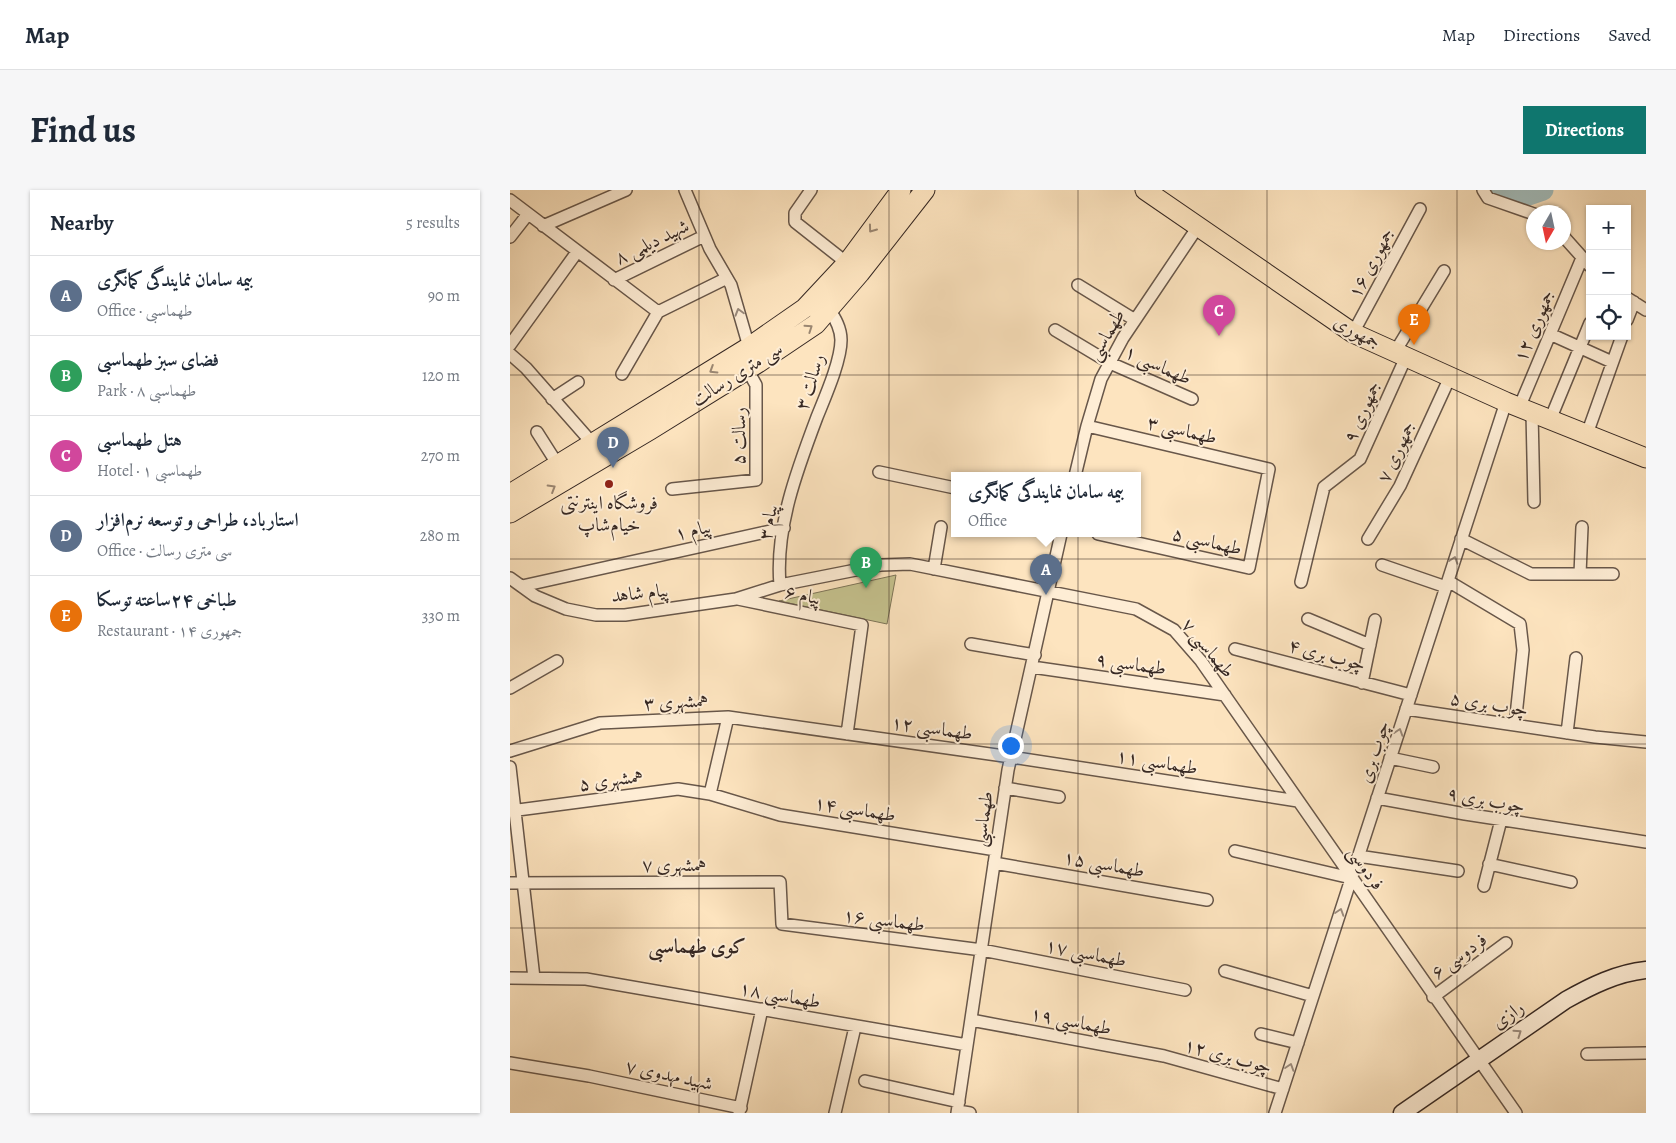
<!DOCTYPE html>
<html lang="en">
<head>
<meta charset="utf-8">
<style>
  :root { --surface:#fff; --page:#f6f6f7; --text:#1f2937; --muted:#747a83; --line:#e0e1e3; --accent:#0f766e }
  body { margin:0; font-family:Alegreya,Amiri,serif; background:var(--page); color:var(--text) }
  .controls { position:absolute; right:15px; top:15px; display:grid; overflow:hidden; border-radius:0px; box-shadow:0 1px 4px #0004 }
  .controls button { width:45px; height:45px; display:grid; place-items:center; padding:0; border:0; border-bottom:1px solid var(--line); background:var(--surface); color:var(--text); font:25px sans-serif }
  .compass { position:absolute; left:1016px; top:15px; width:45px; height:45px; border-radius:50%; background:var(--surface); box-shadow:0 1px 4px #0004; rotate:189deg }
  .you { position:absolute; left:500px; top:555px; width:18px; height:18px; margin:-12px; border:4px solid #fff; border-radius:50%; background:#1a73e8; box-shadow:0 0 0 8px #1a73e833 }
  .badge { display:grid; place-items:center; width:32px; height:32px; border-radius:50%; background:var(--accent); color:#fff; font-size:16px; font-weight:700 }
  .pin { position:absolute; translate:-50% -41px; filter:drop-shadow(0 1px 2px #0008) }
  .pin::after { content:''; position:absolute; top:26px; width:18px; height:15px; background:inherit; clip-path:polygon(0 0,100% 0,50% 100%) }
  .popup { position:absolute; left:441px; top:282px; width:190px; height:65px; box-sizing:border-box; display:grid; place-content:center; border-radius:0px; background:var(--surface); filter:drop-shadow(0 1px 4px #0005); font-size:16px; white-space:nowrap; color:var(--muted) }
  .popup b { font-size:19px; color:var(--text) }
  .popup::after { content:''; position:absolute; left:50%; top:100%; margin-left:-10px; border:10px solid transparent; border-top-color:var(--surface) }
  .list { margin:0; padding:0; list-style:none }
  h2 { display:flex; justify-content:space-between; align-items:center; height:65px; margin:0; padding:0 20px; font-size:21px }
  h2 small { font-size:16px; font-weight:400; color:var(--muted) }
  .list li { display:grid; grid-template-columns:32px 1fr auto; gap:15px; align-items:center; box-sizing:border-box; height:80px; padding:0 20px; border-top:1px solid var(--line) }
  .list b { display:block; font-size:19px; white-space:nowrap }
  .list p { margin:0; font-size:16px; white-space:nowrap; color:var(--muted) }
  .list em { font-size:16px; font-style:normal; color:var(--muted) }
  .icon { flex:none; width:28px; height:28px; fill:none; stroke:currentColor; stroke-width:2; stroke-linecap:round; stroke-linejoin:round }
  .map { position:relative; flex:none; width:1136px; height:923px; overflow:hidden; border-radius:0px }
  header { display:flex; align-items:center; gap:30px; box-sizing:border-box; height:70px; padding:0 25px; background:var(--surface); border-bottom:1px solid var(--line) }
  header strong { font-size:24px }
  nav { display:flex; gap:28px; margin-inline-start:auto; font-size:18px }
  .intro { display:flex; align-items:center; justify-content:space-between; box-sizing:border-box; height:120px; padding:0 30px }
  h1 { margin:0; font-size:35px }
  .button { padding:12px 22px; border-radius:0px; background:var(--accent); color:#fff; font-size:18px; font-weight:700 }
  main { display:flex; gap:30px; padding:0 30px }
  aside { flex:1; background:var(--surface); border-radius:0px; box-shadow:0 1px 4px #0004 }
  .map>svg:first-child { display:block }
</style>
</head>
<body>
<header>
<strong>Map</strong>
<nav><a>Map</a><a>Directions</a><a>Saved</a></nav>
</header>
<div class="intro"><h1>Find us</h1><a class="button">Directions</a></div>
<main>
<aside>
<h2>Nearby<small>5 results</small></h2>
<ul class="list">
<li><span class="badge" style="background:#5c6f8a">A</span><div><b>بیمه سامان نمایندگی کمانگری</b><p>Office · طهماسبی</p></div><em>90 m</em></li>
<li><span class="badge" style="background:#2e9e5b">B</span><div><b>فضای سبز طهماسبی</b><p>Park · ۸ طهماسبی</p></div><em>120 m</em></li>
<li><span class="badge" style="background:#d1479c">C</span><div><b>هتل طهماسبی</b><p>Hotel · ۱ طهماسبی</p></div><em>270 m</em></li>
<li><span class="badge" style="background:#5c6f8a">D</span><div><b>استارباد، طراحی و توسعه نرم‌افزار</b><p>Office · سی متری رسالت</p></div><em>280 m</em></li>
<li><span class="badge" style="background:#e8710a">E</span><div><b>طباخی ۲۴ساعته توسکا</b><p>Restaurant · ۱۴ جمهوری</p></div><em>330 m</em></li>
</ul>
</aside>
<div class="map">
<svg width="1136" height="923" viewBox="0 0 1136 923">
  <rect width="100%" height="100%" fill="#fde4bf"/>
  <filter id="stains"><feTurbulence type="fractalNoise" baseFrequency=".004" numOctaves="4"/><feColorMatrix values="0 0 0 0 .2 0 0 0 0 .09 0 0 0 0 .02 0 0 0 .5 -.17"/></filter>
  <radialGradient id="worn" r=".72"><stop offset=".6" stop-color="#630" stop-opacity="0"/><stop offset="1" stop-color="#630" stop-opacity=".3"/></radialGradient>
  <path fill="#c5c28e" stroke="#7e7558" d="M386,385L377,434L269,411Z"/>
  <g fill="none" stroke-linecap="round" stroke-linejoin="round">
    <path stroke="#a2bcbb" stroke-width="21" d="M984,0L1007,9L1033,0"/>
    <defs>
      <path id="street" d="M175,0L200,59L221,95L239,157
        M301,0L285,23V32L337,73
        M973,0L978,8L1024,24
        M0,10L148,122
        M33,36L116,0
        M0,47L18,24
        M1054,47L1080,76
        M104,90L194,46
        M568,95L625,130
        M1117,108L1136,120
        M1117,130L1124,112
        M545,140L600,173L682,209
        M843,143L910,19
        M1040,144L1102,172
        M0,155L67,62
        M885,162L934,81
        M0,164L16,178L83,254
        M112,184L148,122L217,88
        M42,209L68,192
        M1009,218L1072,68
        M1022,223L1024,312
        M1040,230L1080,133
        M577,236L759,279L739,378L588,344
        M27,242L48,275
        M1077,244L1112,146
        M369,282L445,298
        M565,286L577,236L591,189L613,148L689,35
        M162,299L246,290V195L237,179
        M858,349L890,296L940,187
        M951,349L1021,384H1103
        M872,375L936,397
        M424,379L431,337
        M1070,384L1072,337
        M0,388L25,406L56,419L86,425H115L226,409L270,395L371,375L400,374L626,419L664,440L691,471L1006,923
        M938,391L1010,434L1013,460L1005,535
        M791,392L814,297L850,269L896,167
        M270,395C265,338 287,280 307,227C315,207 331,171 331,150C331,138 325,128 319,119
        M12,396L274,338
        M228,409L352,435L337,544
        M798,429L860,455
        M461,454L525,465
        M725,459L901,505
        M522,477L715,505
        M852,493L865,430
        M0,498L47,471
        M896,519L1085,547L1136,552
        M1057,543L1066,468
        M0,561L90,533L218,527L501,567L788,611
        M880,568L923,577
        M0,577L24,788
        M495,598L549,607
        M200,604L218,527
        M867,608L955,624L1136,652
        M0,621L168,599L200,604L270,625L486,660
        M725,661L841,688
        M848,666L948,681
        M484,673L697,710
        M979,674L1061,692
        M0,693L270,692L272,734L472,760L675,800
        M974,696L991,630
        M715,781L803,806
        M0,788L76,789L457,855
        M923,807L996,753
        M461,830L654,866L773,899
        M751,844L788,853
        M1077,864L1136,863
        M0,873L79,886L231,918
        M355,891L449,912
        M448,921L460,923
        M229,923L252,819
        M325,923L345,837
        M447,923L498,580L551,344
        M765,923L996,212"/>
      <path id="secondary" d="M892,923L1056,810C1081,796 1107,783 1136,780"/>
      <path id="primary" d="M635,0L843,143L996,212L1136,268
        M0,304L239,157L295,118L337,73L391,0
        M0,323L140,240L248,173L306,134L350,83L415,0"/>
    </defs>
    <use href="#street" stroke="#68574a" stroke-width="14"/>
    <use href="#secondary" stroke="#362823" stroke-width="19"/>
    <use href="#primary" stroke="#362823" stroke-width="21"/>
    <use href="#street" stroke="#feedd5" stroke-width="11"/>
    <use href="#secondary" stroke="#feedd5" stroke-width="16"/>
    <use href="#primary" stroke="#fde4bf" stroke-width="19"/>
  </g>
  <defs><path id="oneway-chevron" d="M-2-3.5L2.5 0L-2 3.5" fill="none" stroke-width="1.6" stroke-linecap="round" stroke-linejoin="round" transform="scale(1.25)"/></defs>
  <g stroke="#9a8671">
    <use href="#oneway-chevron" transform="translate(362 39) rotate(126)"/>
    <use href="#oneway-chevron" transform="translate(299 138) rotate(-34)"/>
    <use href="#oneway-chevron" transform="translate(203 180) rotate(148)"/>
    <use href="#oneway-chevron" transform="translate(42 298) rotate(-31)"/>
  </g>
  <g stroke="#9a8a7c">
    <use href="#oneway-chevron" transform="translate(229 122) rotate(-106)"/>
    <use href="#oneway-chevron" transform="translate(944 370) rotate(-72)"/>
    <use href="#oneway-chevron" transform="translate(889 542) rotate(-72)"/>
    <use href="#oneway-chevron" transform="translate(830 722) rotate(-72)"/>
    <use href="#oneway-chevron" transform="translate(1008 843) rotate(-35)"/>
    <use href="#oneway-chevron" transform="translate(780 877) rotate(-72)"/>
  </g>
  <path fill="none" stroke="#362823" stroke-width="1" stroke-opacity="0.55" d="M189,0V923M379,0V923M568,0V923M757,0V923M947,0V923M0,185H1136M0,369H1136M0,554H1136M0,738H1136"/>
  <circle fill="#8f2418" stroke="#feedd5" stroke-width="2" cx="99" cy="294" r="5"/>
  <g text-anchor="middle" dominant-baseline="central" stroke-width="4" stroke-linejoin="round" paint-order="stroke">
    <g font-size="19" fill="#362823" stroke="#feedd5">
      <text transform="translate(142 52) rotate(-26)">۸ شهید دیلمی</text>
      <text transform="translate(861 73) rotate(-62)">۱۶ جمهوری</text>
      <text transform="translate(1024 136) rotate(-67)">۱۲ جمهوری</text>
      <text transform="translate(847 142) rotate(29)">جمهوری</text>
      <text transform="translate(596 145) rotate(-60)">طهماسبی</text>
      <text transform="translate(648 175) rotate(24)">۱ طهماسبی</text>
      <text transform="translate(227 184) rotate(-32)">سی متری رسالت</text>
      <text transform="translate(300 192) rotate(-72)">۳ رسالت</text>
      <text transform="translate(852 222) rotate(-66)">۹ جمهوری</text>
      <text transform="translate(672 240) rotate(13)">۳ طهماسبی</text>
      <text transform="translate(229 246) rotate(-89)">۵ رسالت</text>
      <text transform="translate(886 262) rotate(-65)">۷ جمهوری</text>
      <text transform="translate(258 332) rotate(-79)">۳ پیام</text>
      <text transform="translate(183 340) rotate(-13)">۱ پیام</text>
      <text transform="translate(697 351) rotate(13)">۵ طهماسبی</text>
      <text transform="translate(130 403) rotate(-6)">پیام شاهد</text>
      <text transform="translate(293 405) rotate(12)">۶ پیام</text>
      <text transform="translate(698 458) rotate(50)">۷ طهماسبی</text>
      <text transform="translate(817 465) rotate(15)">۴ چوب بری</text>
      <text transform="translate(621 474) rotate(8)">۹ طهماسبی</text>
      <text transform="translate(166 512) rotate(-3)">۳ همشهری</text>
      <text transform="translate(979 514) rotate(9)">۵ چوب بری</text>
      <text transform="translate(422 538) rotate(8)">۱۲ طهماسبی</text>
      <text transform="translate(864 562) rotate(-72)">چوب بری</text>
      <text transform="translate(647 572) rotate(9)">۱۱ طهماسبی</text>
      <text transform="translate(101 590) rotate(-8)">۵ همشهری</text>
      <text transform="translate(976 610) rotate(10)">۹ چوب بری</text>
      <text transform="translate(345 619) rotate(9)">۱۴ طهماسبی</text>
      <text transform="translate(473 629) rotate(-82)">طهماسبی</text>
      <text transform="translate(594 674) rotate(10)">۱۵ طهماسبی</text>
      <text x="164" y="675">۷ همشهری</text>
      <text transform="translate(856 678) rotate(55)">فردوسی</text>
      <text transform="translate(374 730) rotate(7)">۱۶ طهماسبی</text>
      <text transform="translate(576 763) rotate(11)">۱۷ طهماسبی</text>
      <text transform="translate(949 766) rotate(-36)">فردوسی ۶</text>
      <text transform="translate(270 805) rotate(10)">۱۸ طهماسبی</text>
      <text transform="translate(998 825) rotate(-35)">رازی</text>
      <text transform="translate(561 831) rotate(11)">۱۹ طهماسبی</text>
      <text transform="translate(718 866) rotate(15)">۱۲ چوب بری</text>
      <text transform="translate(159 885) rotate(12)">۷ شهید مهدوی</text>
    </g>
    <g font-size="19" fill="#362823" stroke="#feedd5">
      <text x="99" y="313">فروشگاه اینترنتی<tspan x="99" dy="22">خیام‌شاپ</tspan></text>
    </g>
    <g font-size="20" font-weight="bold" fill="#362823" stroke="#feedd5">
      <text x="187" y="756">کوی طهماسبی</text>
    </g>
  </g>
  <rect width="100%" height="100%" filter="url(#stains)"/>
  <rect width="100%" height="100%" fill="url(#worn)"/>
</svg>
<div class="controls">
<button>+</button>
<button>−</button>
<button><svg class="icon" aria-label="locate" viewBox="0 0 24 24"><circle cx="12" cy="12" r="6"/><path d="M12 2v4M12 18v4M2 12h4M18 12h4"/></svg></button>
</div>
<svg class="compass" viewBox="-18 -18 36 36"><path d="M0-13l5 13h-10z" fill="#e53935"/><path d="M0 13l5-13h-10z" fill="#747a83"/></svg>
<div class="you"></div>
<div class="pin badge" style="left:536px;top:405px;background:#5c6f8a">A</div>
<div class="popup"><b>بیمه سامان نمایندگی کمانگری</b>Office</div>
<div class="pin badge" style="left:356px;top:398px;background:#2e9e5b">B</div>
<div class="pin badge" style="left:709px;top:146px;background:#d1479c">C</div>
<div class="pin badge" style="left:103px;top:278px;background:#5c6f8a">D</div>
<div class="pin badge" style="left:904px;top:155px;background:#e8710a">E</div>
</div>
</main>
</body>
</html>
